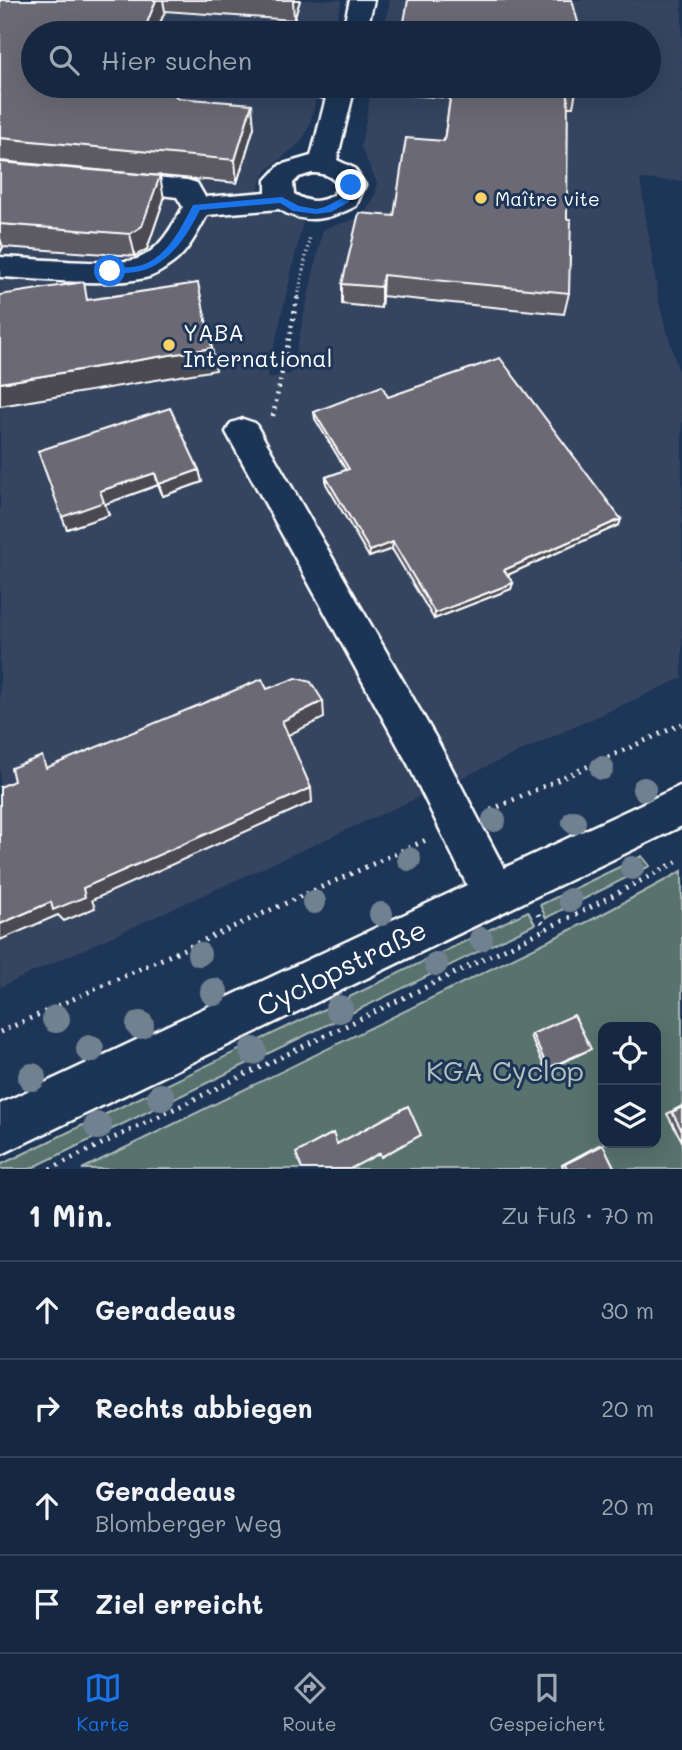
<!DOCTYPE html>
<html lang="de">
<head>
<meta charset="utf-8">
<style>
  :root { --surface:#162841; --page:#1f3048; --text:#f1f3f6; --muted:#9ea6b1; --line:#35445a; --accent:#1a73e8 }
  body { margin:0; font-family:Mali,sans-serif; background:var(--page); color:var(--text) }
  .controls { position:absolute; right:21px; bottom:21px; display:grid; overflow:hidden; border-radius:14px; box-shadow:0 7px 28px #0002 }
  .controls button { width:63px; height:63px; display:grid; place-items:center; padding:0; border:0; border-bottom:2px solid var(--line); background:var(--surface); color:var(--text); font:35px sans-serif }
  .stop { position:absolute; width:21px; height:21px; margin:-16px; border:5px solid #1a73e8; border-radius:50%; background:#fff }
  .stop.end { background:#1a73e8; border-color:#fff; box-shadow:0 2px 7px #0008 }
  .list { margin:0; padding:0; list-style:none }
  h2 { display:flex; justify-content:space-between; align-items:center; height:91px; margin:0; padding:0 28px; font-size:30px }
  h2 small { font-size:23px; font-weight:400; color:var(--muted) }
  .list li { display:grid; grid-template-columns:46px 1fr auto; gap:21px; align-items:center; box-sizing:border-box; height:98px; padding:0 28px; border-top:2px solid var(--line) }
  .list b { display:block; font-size:26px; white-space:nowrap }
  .list p { margin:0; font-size:23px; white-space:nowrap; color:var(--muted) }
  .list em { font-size:23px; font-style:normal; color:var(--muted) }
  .icon { flex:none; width:38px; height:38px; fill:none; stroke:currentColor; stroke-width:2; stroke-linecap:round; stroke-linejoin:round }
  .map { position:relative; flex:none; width:682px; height:1169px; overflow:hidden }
  .search { position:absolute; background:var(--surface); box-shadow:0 7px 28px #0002; left:21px; right:21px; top:21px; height:77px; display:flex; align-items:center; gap:18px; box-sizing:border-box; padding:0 24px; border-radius:38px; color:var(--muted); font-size:26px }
  .sheet { height:483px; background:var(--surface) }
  nav { display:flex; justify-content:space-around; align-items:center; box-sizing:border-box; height:98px; border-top:2px solid var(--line); background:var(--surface); font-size:19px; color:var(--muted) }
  nav a { display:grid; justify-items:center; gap:4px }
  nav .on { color:var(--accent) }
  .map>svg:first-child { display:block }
</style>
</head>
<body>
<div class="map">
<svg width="682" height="1169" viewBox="0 0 682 1169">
  <rect width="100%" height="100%" fill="#1d3557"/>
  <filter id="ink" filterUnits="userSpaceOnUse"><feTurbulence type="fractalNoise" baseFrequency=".0143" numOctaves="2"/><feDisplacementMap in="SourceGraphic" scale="14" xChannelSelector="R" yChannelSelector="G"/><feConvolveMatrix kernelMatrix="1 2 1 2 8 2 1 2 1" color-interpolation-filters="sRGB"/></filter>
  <g filter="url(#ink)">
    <path fill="#344560" d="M0,0H342L333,33H33V86H319L310,125L301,142L267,170L259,185L261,199L272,211L303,222L267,378L291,374L323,229L356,219L366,212L376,193L377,183L361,147L372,86H649V33H383L390,0H682V181L640,179L659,303L682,384V678L0,987Z"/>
    <path fill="#59726e" stroke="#acb8b6" stroke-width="2" fill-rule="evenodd" d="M642,856L650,866L546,918L540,905Z
      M682,871V1169H82L597,917ZM603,1027H656V1143H603Z
      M528,911L535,924L30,1169H0V1165Z"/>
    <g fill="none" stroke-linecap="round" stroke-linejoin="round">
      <defs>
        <path id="minor" d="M350,0H374L366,33H342Z
          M290,86H355L337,160L354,168L365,185L356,206C331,219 304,226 279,209L207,215C198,232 188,252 173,263C165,269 155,276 145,278C105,287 42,279 0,277V257C29,258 114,267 137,259C159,251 172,227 183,207L177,197L104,188L100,182L104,176L114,173L187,180L197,183L205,197L266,192V180L280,165L311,156L326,98L294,91ZM312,173C322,173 332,175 337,185L334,195C318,203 309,203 294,194L293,183L299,177Z
          M243,419L255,423L437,740L504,868L682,785V826L0,1155V1104L467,885L409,766L226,432L231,423Z"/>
      </defs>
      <use href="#minor" stroke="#fff" stroke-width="5"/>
      <path stroke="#fff" stroke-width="3.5" stroke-dasharray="1 3.5" stroke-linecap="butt" d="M298,297L310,236"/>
      <path stroke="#fff" stroke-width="4.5" stroke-dasharray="2 5" stroke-linecap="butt" d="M273,416L298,295"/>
      <path stroke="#fff" stroke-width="5" stroke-dasharray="2 6" stroke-linecap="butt" d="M491,810L682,724
        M538,914L545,929
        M0,1032L426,840
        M50,1169L587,909L682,859"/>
      <use href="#minor" fill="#1d3557" fill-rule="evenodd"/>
    </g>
    <g fill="#708190">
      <circle cx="602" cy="768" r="12"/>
      <circle cx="644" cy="789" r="12"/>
      <circle cx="494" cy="820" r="12"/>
      <circle cx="574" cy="822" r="12"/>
      <circle cx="409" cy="859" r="12"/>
      <circle cx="632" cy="868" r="12"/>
      <circle cx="570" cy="900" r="12"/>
      <circle cx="314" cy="902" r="12"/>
      <circle cx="381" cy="914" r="12"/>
      <circle cx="481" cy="939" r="12"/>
      <circle cx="199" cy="954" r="12"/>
      <circle cx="436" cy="964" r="12"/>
      <circle cx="214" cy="992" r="14"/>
      <circle cx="339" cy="1009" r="14"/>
      <circle cx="56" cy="1019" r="14"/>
      <circle cx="140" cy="1025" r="14"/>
      <circle cx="90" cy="1049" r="14"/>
      <circle cx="253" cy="1051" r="14"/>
      <circle cx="32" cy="1077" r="14"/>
      <circle cx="161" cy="1097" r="14"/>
      <circle cx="98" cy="1126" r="14"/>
    </g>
    <path fill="#5c5a64" stroke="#fff" stroke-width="2" d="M0,0H300L294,20L165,11L156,33H33L178,98L254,127L237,183L0,161Z
      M395,86H577L573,107H567V219L569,293L564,314L382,296L381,308L342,304V284L394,216L444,141L450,98L395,94Z
      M0,162L164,199L147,249L135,256L3,247L0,253Z
      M388,397L621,519L619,525L507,575L513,583L511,589L434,619L392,549L369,557L326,484V477L346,470L315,419L314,412Z
      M38,451L199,470L202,482L163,496L158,485L105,504L109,515L67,529Z
      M532,1034L587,1051L546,1070L530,1036Z
      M682,1106V1141L667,1114Z
      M599,1145H603L615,1169H564L562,1165Z"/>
    <path fill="#4b4a51" stroke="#fff" stroke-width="2" d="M156,0H163L165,11L156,33H143Z
      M293,0H300L294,20Z
      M252,104L254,127L237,183L235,160Z
      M160,176L164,199L147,249L135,256L130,234Z
      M0,238L3,247L0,253Z
      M383,275L382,296L381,308V287Z
      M212,348L216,370L0,406V383Z
      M199,470L202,482L163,496L159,484Z
      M155,473L158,485L105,504L109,515L67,529L62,517L100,491Z
      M621,519L619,525L503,577L504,570Z
      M393,542L392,549L369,557L370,551Z
      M513,583L511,589L434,619L435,613Z
      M323,701L324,718L284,737L282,721Z
      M311,788L312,802L92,900L95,908L64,921L58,915L0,940V924Z"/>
    <path fill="#6b6974" stroke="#fff" stroke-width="2" d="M0,0H156L143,33H33V86H164L178,98L252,104L235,160L0,138Z
      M408,0H572L578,22L577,33H402Z
      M452,86H568L567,219H571L569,293L383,275L381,287L342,284L359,213L394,216L406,138L444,141Z
      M0,162L160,176L142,226L130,234L0,224Z
      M84,282L87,300L198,283L212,348L0,383V295Z
      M500,358L621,519L504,570L513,583L435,613L393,542L370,551L326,477L349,469L314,412L382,386L388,397Z
      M170,408L199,470L159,484L155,473L100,491L104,502L62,517L38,451Z
      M296,678L311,682L323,701L282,721L311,788L83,888L85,897L53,910L51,902L0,924V787L14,781L11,768L42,756L46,768L262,679L267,689Z
      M574,1015L591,1049L548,1068L532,1034Z
      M408,1106L421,1135L381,1157L380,1153L350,1169H302L296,1153L333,1133L337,1144Z
      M682,1107V1131L672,1112Z
      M603,1145L615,1169H567L565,1164Z"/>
  </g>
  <path fill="#1a73e8" d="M348,183L355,185L349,202L331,212L316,214L293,211L280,203L200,210C184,241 165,271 127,273C119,274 112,275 105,271C114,265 127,269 138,266C166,260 181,228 193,205L282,197L299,206L316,209L325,207L342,198Z"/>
  <g fill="#ffd166" stroke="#1d3557" stroke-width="2.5">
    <circle cx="481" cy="198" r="7"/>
    <circle cx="169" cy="345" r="7"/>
  </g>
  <g text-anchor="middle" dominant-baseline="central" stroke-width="6" stroke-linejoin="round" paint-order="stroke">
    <g font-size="19" fill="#fff" stroke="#1d3557" text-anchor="start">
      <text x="495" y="198">Maître vite</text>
    </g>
    <g font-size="23" fill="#fff" stroke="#1d3557" text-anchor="start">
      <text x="183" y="332">YABA<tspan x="183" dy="26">International</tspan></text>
    </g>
    <g font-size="28" fill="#fff" stroke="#1d3557">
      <text transform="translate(341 967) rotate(-26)">Cyclopstraße</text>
    </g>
    <g font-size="28" fill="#b4c0be" stroke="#1d3557">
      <text x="505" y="1070">KGA Cyclop</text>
    </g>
  </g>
</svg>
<div class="controls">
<button><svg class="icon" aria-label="locate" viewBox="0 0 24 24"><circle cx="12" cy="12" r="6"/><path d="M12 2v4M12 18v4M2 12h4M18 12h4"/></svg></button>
<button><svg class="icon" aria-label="layers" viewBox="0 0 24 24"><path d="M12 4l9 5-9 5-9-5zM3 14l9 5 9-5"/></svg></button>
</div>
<div class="stop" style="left:110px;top:271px"></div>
<div class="stop end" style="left:351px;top:185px"></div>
<div class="search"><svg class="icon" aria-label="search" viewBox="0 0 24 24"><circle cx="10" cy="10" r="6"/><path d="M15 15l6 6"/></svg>Hier suchen</div>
</div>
<section class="sheet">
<h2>1 Min.<small>Zu Fuß · 70 m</small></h2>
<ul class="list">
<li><svg class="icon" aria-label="ahead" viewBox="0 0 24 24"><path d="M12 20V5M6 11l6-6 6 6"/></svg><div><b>Geradeaus</b></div><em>30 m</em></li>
<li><svg class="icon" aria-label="right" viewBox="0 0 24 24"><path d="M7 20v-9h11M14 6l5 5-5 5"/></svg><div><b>Rechts abbiegen</b></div><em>20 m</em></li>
<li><svg class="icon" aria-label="ahead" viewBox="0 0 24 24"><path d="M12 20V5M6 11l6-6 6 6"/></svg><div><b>Geradeaus</b><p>Blomberger Weg</p></div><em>20 m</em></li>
<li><svg class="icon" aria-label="arrive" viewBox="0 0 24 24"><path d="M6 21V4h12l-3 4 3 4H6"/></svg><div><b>Ziel erreicht</b></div></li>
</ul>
</section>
<nav>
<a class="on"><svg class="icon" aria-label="map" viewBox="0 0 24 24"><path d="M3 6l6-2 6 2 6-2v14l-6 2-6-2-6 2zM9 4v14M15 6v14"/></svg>Karte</a>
<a><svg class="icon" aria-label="directions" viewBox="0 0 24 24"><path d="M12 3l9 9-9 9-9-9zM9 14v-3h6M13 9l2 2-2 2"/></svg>Route</a>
<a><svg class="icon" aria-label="saved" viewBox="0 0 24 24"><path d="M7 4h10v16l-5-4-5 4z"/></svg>Gespeichert</a>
</nav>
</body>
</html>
